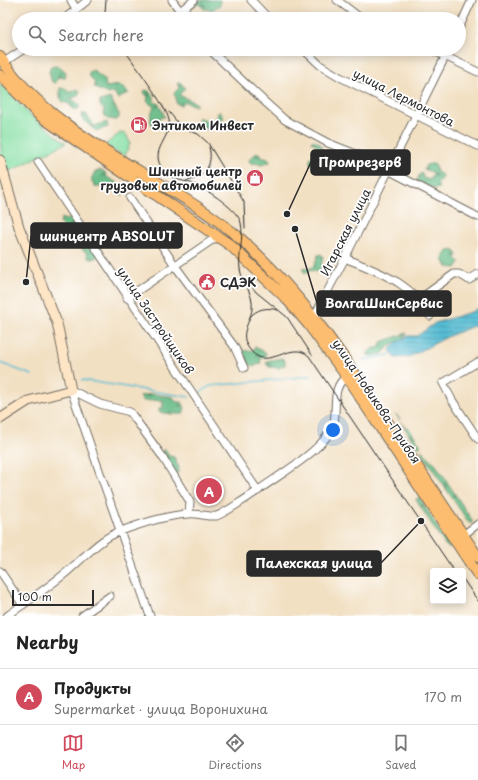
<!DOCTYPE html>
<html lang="en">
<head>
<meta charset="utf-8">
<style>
  :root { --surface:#fff; --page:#f2f2f2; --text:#222; --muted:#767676; --line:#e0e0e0; --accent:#d1495b }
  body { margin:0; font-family:"Playpen Sans",sans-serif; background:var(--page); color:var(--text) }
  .controls { position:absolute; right:12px; bottom:12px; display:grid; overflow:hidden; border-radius:4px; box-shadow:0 2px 10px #0003 }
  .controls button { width:36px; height:36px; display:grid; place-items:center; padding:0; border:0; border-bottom:1px solid var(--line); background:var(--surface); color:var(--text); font:20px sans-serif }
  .scale { position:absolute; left:12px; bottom:10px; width:82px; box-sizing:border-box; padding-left:4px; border:2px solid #2b2b2b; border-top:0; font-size:11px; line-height:14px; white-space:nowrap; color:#2b2b2b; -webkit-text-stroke:3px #fff; paint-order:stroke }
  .you { position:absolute; left:333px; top:430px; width:14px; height:14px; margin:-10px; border:3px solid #fff; border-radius:50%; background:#1a73e8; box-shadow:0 0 0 6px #1a73e833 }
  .badge { display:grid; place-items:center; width:26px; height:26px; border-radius:50%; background:var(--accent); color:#fff; font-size:13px; font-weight:700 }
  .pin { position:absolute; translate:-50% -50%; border:2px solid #fff; box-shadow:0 1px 4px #0006 }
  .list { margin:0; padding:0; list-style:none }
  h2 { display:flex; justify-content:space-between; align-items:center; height:52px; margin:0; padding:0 16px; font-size:17px }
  h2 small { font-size:13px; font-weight:400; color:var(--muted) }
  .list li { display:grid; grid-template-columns:26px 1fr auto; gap:12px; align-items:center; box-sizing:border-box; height:56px; padding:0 16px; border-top:1px solid var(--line) }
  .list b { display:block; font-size:15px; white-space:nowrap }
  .list p { margin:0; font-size:13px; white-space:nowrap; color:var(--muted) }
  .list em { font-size:13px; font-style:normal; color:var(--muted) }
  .icon { flex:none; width:22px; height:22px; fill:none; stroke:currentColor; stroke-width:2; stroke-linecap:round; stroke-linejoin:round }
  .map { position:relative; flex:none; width:478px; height:616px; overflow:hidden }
  .search { position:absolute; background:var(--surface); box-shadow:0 2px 10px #0003; left:12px; right:12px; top:12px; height:44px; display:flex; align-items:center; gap:10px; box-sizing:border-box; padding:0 14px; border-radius:22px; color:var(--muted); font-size:15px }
  .sheet { height:108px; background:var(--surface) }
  nav { display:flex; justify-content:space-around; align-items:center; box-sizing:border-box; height:56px; border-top:1px solid var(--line); background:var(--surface); font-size:11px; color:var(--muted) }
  nav a { display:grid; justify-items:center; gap:2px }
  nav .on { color:var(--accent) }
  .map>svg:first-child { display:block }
</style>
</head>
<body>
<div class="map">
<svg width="478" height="616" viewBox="0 0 478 616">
  <defs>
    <pattern id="forest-firs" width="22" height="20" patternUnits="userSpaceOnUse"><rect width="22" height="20" fill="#6cbe8a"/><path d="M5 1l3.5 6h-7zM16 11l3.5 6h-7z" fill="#599b71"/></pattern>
    <pattern id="water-rules" width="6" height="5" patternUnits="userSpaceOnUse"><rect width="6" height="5" fill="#55bcd3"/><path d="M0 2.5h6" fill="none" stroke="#4799ab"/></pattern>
  </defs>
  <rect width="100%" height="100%" fill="#fff"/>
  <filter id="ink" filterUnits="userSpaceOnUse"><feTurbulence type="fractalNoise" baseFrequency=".025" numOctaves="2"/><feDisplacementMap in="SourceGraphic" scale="8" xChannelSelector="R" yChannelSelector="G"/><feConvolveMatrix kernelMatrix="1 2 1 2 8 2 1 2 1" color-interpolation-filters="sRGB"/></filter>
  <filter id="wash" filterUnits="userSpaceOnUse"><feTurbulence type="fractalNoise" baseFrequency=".012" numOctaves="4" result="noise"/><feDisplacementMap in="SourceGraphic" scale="16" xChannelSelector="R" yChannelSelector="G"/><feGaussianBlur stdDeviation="0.9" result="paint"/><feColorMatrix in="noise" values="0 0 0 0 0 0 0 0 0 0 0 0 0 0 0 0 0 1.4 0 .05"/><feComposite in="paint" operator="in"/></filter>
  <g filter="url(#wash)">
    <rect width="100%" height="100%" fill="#f2e0c3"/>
    <path fill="#86dfa4" stroke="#588568" d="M0,83L30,115L66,143L6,173L1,153Z
      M120,133L126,134L130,143L125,156L107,147L106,144Z"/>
    <path fill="url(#forest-firs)" stroke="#4c745a" d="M188,0H220V5L212,10L204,9L199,3L187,10L184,6Z
      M51,66H59L66,72L65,78L58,77L56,83L52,82L49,72Z
      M93,70L105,80L106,87L120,85L129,93L118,99L114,92L108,94L95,88L94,81L89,76V72Z
      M180,82L185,88L179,95L196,103V106L185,102L180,105L176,103V97L173,94L179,88L177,83Z
      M60,88H65L69,93L71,90L73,91L76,89L80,91L78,96L71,98L80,105L78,109H73L69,104L63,102L60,97Z
      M145,90L149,91L154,97V103H158L165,117H161L159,120H154L155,124L153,126C148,121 151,113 154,107L147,101L148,97L144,93Z
      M110,98L119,114V118L116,120L108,119L103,114L104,110L100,105V101Z
      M220,112L223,117L221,120L209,130L205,129L197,122L198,117C205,121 212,123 218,116L217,113Z
      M82,114H86L94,126L107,122L108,127L96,131L81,118Z
      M313,140L319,143L322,147L314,166L310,164V158C315,155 318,150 317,145L311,142Z
      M332,149L345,155H351L352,159L349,161L343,160L342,156H338L335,153L329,155V150Z
      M257,152L260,154L261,157L268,159L270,162L261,165L256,163L251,164L249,160Z
      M431,164H435L437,172L443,176L437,184L439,188L435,189L417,182L419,175L422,173L423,178L430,180L434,173L424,169L426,165Z
      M100,170L105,172L107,177L119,184L120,188L124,191L123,195L118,194L115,187H96L91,180L94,173Z
      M61,218L66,220L68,218L74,223L76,235L71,238L65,235V229L60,224Z
      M83,245H88L93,250L97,245H101L102,250L98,253L96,258H88L87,253L82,249Z
      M450,250L455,251L458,255L456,258L460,262L456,268L447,267L443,259L445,253Z
      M321,254L323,256L321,268L317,272L310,270L306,273L303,271V267L309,269L314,266L318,255Z
      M407,333L403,339L390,345L382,354L370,356L367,354L373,348H379L381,342Z
      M240,346L243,351L254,350L255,347L266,353L265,357L260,359L261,363L255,366L247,364L245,356L237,350L236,347Z
      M282,358L285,361V365L279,368L269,367L266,364L267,361Z
      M152,394L173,397L176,402H182L185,408L183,414H172L159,412V408H164L162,404L164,400L143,401L140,396Z
      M396,414L405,427H408L420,444V447H417Z
      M163,450H166L169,456L174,457L179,468L178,473L173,472L163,463L166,455L162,453Z
      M422,450C427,454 428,459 434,462L472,520V523H469L421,452Z
      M417,498H420L444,538L451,545L449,548L445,545L416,500Z"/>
    <path fill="url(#water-rules)" stroke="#40747f" d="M478,308V324L447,337L409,357L395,358L390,349L397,342L408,336H417L435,323L471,312Z"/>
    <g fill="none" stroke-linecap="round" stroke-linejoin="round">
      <path stroke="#55bcd3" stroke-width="1.5" d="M363,360L393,354
        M0,363L32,375
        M82,380L189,397
        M198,394L210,386L311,376"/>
    </g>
  </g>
  <g filter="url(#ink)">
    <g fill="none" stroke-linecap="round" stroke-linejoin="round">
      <defs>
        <path id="street" d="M71,0L76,9
          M172,0L186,19
          M251,0L269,19
          M337,0L362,19
          M180,11L194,0
          M64,19L88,0
          M459,28L472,0
          M209,49L265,102L285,120L328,143L361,156L478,217
          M303,49L320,65L340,77L478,146
          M430,49L478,72
          M4,62L24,49
          M38,162L258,491
          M130,198L176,267L234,346L244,368
          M345,258C380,273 410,281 430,316
          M127,298L218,236
          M417,298L425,295L454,274H459L469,280L478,274
          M314,317L345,258L449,49
          M478,362L443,383L452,400L478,439
          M71,390L150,616
          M71,390L100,404L130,412L162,456L190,502L189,514
          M463,535L478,524
          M0,571L23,605
          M7,616C28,601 49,587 68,571C86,556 99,539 121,531C140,524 169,515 189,514C198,513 207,517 216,516C222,515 253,494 260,489C281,474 316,454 330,432C341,415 328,390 346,377
          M82,616L110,596"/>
        <path id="secondary" d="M0,160L19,227L57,323L71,390L28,401L0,419"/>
        <path id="primary" d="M0,57C56,142 169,176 243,241C297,289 338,348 378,408C411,457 444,507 478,557
          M0,75L39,115L56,127L230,245L286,298L308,324L342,370L478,575"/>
      </defs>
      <use href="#street" stroke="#716a60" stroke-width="9"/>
      <use href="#secondary" stroke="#716a60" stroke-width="11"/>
      <use href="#primary" stroke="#716a60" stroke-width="12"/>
      <use href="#street" stroke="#fff" stroke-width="7"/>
      <use href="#secondary" stroke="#fee5c5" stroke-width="9"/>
      <use href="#primary" stroke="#fcbd6f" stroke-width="10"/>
      <path stroke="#2b2b2b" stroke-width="1" d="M106,0L105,12L106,19
        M124,49C133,63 167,107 169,120C172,139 147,150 164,171C172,181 185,180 196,185C208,190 239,211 241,223C244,238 238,254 240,269C242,283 254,293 252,309C250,324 237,335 251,351C268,372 291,339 309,356L454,571
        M169,112L182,128L198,134L208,143L244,202L245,228
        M186,181C204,179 214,165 209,147
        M250,284L256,292L287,317L312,355
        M249,318C257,308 267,307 278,310
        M463,579L478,601"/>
    </g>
  </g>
  <defs>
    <symbol id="fuel-disc" viewBox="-11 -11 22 22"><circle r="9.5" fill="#d1495b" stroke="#fff"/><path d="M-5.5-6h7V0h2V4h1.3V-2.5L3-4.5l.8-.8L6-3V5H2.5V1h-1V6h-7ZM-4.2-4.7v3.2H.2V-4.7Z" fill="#fff"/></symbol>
    <symbol id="shop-disc" viewBox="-11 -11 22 22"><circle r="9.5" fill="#d1495b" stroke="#fff"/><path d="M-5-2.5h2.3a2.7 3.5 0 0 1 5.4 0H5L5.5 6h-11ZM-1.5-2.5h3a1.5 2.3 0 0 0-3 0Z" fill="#fff"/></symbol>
    <symbol id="civic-disc" viewBox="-11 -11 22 22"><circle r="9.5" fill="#d1495b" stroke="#fff"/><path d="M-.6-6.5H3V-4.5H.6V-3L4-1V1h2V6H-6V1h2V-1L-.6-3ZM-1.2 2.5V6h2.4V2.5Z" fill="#fff"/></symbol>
  </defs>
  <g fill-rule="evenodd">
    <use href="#fuel-disc" x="129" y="115" width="20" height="20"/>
    <use href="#shop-disc" x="245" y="168" width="20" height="20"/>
    <use href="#civic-disc" x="197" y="272" width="20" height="20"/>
  </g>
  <g text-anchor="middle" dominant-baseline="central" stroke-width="3.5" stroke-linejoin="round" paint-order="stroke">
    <g font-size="12" fill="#2b2b2b" stroke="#fff">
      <text transform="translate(404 97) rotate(27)">улица Лермонтова</text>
      <text transform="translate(345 232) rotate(-63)">Игарская улица</text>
      <text transform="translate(156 320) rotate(56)">улица Застройщиков</text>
      <text transform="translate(377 401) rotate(56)">улица Новикова-Прибоя</text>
    </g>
    <g font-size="12" font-weight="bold" fill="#2b2b2b" stroke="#fff" text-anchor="start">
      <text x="152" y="125">Энтиком Инвест</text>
      <text x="242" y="171" text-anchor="end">Шинный центр<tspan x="242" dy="14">грузовых автомобилей</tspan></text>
      <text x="220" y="282">СДЭК</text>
    </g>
  </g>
  <path fill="none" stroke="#2b2b2b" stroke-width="1.5" d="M287 214L311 162M26 282L31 236M295 229L317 303M421 521L381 563"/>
  <g fill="#2b2b2b" stroke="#fff" stroke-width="1.5">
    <circle cx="287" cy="214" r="4"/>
    <circle cx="26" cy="282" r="4"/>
    <circle cx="295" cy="229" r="4"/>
    <circle cx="421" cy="521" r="4"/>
  </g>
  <g fill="#2b2b2b" stroke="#2b2b2b" stroke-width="1.5">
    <rect x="311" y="150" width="99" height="25" rx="4"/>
    <rect x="31" y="223" width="151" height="25" rx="4"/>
    <rect x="317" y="291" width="134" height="25" rx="4"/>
    <rect x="247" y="551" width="134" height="25" rx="4"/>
  </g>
  <g font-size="13" text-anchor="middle" font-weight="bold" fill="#fff">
    <text x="360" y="167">Промрезерв</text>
    <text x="107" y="241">шинцентр ABSOLUT</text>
    <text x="384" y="308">ВолгаШинСервис</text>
    <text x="314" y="568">Палехская улица</text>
  </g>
</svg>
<div class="controls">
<button><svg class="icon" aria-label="layers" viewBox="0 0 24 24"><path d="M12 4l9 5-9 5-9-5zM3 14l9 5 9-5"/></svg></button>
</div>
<div class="scale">100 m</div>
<div class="you"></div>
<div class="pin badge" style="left:209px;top:491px">A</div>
<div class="search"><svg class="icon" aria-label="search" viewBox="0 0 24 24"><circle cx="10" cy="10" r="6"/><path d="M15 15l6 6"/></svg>Search here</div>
</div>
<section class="sheet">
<h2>Nearby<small></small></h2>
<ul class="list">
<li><span class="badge">A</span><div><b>Продукты</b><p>Supermarket · улица Воронихина</p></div><em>170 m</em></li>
</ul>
</section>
<nav>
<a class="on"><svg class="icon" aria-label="map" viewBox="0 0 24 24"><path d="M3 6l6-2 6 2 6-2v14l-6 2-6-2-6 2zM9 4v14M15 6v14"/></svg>Map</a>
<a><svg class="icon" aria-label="directions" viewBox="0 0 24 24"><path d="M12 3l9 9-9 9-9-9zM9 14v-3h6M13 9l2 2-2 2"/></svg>Directions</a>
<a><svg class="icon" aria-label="saved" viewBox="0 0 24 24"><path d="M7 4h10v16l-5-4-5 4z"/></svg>Saved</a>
</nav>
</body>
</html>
